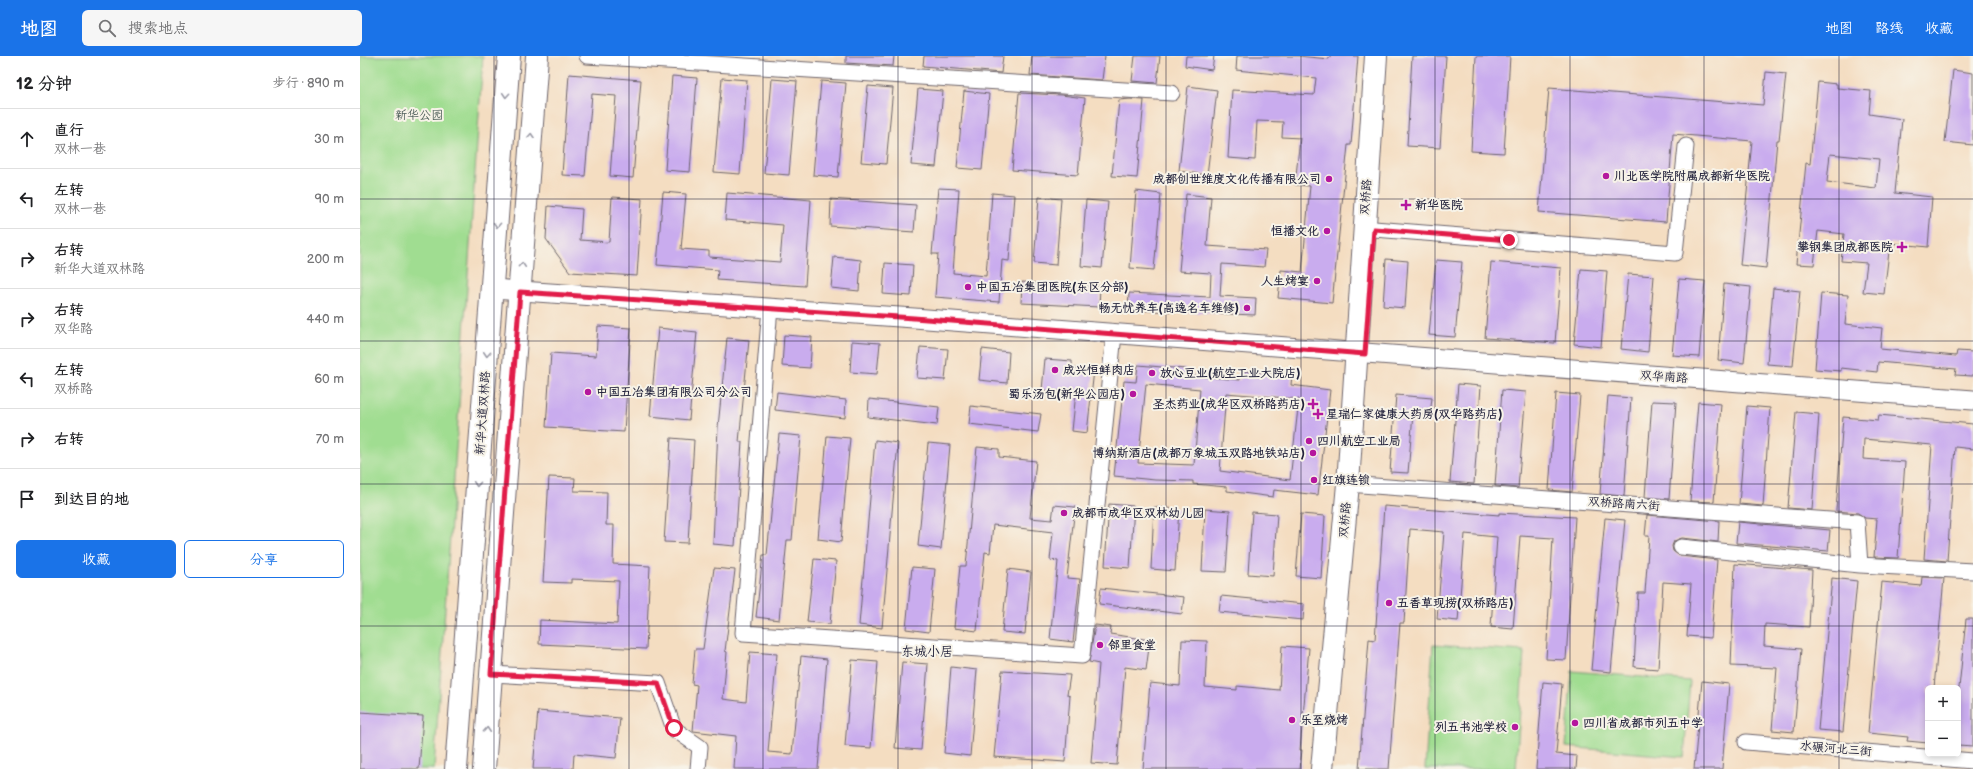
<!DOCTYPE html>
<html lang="zh">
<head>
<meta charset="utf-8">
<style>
  :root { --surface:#fff; --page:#f6f6f6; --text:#202124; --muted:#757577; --line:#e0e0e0; --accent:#1a73e8 }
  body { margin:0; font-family:"Balsamiq Sans","LXGW WenKai TC",sans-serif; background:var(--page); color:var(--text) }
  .controls { position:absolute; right:12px; bottom:12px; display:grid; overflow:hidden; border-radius:6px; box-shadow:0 2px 6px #0003 }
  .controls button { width:36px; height:36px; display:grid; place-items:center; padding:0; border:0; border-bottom:1px solid var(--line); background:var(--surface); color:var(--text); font:20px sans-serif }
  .stop { position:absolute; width:12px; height:12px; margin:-9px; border:3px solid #e11d48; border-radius:50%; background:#fff }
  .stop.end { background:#e11d48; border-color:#fff; box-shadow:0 1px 4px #0008 }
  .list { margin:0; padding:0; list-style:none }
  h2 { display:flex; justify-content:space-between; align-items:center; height:52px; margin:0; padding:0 16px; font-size:17px }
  h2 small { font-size:13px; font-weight:400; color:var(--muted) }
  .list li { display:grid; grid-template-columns:26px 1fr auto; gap:12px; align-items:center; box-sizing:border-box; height:60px; padding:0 16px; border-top:1px solid var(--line) }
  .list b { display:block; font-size:15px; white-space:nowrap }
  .list p { margin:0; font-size:13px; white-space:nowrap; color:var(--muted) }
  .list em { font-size:13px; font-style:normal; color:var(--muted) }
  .actions { display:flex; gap:8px; padding:12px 16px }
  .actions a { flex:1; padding:9px 0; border:1px solid var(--accent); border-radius:6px; text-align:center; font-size:14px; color:var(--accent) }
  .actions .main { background:var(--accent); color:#fff }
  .icon { flex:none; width:22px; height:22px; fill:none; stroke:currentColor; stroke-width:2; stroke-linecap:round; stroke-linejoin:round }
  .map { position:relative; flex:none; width:1613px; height:713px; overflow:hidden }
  header { display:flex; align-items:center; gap:24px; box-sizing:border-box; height:56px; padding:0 20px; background:var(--accent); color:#fff }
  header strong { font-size:19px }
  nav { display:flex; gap:22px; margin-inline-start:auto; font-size:14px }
  .search { width:280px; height:36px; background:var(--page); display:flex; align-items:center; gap:10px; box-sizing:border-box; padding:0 14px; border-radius:6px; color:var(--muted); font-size:15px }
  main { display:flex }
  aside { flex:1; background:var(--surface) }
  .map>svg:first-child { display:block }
</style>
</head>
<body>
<header>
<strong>地图</strong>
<div class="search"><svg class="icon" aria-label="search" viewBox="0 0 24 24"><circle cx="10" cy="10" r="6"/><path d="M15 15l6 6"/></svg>搜索地点</div>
<nav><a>地图</a><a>路线</a><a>收藏</a></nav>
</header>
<main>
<aside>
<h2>12 分钟<small>步行 · 890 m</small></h2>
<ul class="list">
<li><svg class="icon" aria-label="ahead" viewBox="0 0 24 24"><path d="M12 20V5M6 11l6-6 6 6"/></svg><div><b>直行</b><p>双林一巷</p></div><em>30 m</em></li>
<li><svg class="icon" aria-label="left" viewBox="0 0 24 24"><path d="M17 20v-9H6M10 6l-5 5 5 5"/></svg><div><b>左转</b><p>双林一巷</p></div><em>90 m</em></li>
<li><svg class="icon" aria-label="right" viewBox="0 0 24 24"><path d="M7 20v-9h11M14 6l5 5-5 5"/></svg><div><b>右转</b><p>新华大道双林路</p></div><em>200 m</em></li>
<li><svg class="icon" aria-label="right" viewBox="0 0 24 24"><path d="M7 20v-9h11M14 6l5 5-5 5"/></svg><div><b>右转</b><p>双华路</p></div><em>440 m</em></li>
<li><svg class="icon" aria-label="left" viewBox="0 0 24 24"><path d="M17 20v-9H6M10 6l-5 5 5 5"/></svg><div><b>左转</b><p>双桥路</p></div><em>60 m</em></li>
<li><svg class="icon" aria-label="right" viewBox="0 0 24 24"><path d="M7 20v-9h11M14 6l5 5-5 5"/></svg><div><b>右转</b></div><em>70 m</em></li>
<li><svg class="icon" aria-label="arrive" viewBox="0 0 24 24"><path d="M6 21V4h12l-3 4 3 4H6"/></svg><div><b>到达目的地</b></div></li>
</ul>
<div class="actions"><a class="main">收藏</a><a>分享</a></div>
</aside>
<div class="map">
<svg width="1613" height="713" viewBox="0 0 1613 713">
  <rect width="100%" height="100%" fill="#f7f3e8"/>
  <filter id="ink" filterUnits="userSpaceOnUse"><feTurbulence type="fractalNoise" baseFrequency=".025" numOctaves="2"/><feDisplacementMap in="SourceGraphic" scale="8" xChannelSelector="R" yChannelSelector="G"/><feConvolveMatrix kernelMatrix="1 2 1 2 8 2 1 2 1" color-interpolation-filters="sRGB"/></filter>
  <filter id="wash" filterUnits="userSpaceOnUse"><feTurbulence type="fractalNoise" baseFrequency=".012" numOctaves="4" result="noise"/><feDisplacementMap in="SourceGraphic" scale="16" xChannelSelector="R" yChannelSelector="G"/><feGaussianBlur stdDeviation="0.9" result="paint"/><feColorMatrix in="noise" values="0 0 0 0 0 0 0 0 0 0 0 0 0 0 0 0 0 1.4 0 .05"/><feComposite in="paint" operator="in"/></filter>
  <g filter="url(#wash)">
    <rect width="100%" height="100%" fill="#f4ddc1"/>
    <path fill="#a0dd91" stroke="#618066" d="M0,0H123L74,713H0Z
      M1073,589L1164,595L1156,713H1065Z
      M1212,615L1330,625L1324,701L1206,691Z"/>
    <g id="blocks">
      <path fill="#c9acee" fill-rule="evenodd" d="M486,0H534L533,10L486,7Z
        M564,0H643L641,17L563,10Z
        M672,0H745L742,24L670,19Z
        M775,0H800L797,27L772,25Z
        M826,0H854L852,14L825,10Z
        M877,0H938L969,3L970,0H998L991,89H988L972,247L918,242L921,214L942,216L950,130L935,129L940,82L922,81L923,66L897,65L895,104L868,102L872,34L954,39L956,22L876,14Z
        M1052,0H1086L1080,92L1047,90Z
        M1116,0H1150L1144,97L1111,95Z
        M1593,14L1613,17V89L1585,86Z
        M1406,16L1426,18L1419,84H1417L1406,212L1380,209L1392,85L1313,78L1306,166L1179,156L1189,32L1403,49Z
        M209,18L281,24L273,122L250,120L256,40L232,38L225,120L202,119Z
        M312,20L337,22L330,116L305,114Z
        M362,22L387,24L380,118L354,116Z
        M412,23L437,25L429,119L404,117Z
        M461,25L486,27L478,121L453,119Z
        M1458,26L1477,28V32L1511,35L1509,58L1542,63L1535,137L1572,141L1568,191L1530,187L1524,238L1503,236L1507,207L1481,205L1484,178L1458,175L1454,209L1436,208L1446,107L1450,108ZM1470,98L1519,103L1516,132L1467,126Z
        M508,30L533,32L526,108L501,106Z
        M828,30L857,34L847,119L819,115Z
        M558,33L583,35L576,111L551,109Z
        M604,35L629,38L622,114L597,112Z
        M659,37L701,39L725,42L718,119L652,114Z
        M770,43L784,44L777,122L752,120L759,44Z
        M578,132L599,133L593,217L626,220L632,137L654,139L649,205L642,204L639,246L575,241L578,198H572Z
        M776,135L801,138L794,214L770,212Z
        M303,136L326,138L321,193L349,195V201L420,206L423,169L365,164L367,137L451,144L445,230L357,224L358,214L297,209Z
        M826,138L851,141L847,190L906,194L904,211L862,208L860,240L896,242L895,259L768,254L769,237L850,241L851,217L819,215Z
        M252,141L282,143L277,220L210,216L186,183L188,150L222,153L220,184L249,186Z
        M679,141L701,143L696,209L674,207Z
        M471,143L556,149L554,176L470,170Z
        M726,144L748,146L742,212L721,210Z
        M474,201L501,204L499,235L471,232Z
        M1026,203L1048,205L1045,252L1023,250Z
        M1076,204L1102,206L1095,281L1069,279Z
        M1131,206L1201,212L1195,287L1125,282Z
        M525,207L553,209L551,240L523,238Z
        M1221,213L1247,215L1241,291L1214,288Z
        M1268,218L1294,220L1288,296L1261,293Z
        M1319,223L1345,225L1339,301L1312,299Z
        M662,226L740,231L739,251L661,247Z
        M1364,228L1391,231L1384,307L1358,304Z
        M1413,232L1440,235L1433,310L1407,308Z
        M1461,237L1488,239L1485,268L1522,272L1520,293L1596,300L1597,295L1613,296V320L1595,319L1596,313L1518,306L1517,316L1481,312V315L1455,313Z
        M238,270L271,272L264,376L186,371L191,297L236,300Z
        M298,272L337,276L329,364L290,360Z
        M424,279L452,281L450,312L422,310Z
        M367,282L389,284L379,386H382L375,490L353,488L358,371Z
        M492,285L520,287L517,318L490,316Z
        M560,291L588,293L585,324L557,322Z
        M622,293L649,296L647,327L619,324Z
        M685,303L712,305V312L734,314L727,377L712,375L716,336L682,334Z
        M778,309L826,313V319L880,324L881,315L932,319L931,329L970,334L958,439L914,434L913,441L867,435V431L833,428V425L795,424L754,420L764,325L776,326ZM786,328L840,333L834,409L778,407ZM866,337L939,343L930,424L860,415Z
        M1098,328L1121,330L1114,428L1090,426Z
        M1142,334L1166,336L1158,432L1135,430Z
        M417,336L486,344L485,362L415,354Z
        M1196,337L1220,339L1212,436L1189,434Z
        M1036,339L1072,342L1070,359L1053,358L1048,417L1030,416Z
        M1248,340L1271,342L1264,440L1240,438Z
        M509,343L579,351L577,369L508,361Z
        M1292,345L1316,346L1309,443L1285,441Z
        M1338,346L1361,348L1354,446L1330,445Z
        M611,350L681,358L678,376L609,368Z
        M1387,350L1410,352L1403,450L1379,448Z
        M1436,356L1459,358L1452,454L1428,452Z
        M1519,359L1613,368V393L1595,391L1587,505L1564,503L1572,389L1504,383L1503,403L1545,406L1538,502L1514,501L1517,463L1505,462L1498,457L1476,455L1483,361L1518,364Z
        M419,378L441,380L432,484H427L419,564L396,561L403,499H407Z
        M467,380L490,382L481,486L458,483Z
        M311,382L334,384L328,487L304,486Z
        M515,384L538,387L522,572L499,569Z
        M568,387L590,389L581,493L558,490Z
        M617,391L639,393V401L676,405L670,462L692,464L694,449L715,451L707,522L720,523L713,586L690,583L698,505L690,504L693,476L633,469L630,497L625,496L617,575L594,572L600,510H606Z
        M189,421L215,422L214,435L247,436L246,469H254L253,508L290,510L286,593L179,588L180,564L257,568L259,525L211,523V527L183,526Z
        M749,448L774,450L770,512L745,510Z
        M1024,450L1139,459V457L1215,461L1206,604L1186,603L1193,482L1160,480L1153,573L1131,571L1137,481L1105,478L1098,565L1077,563L1084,476L1050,473L1044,567H1040L1029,713H999L1009,583L1015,584Z
        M794,451L819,453L815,515L791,513Z
        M845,453L870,455L866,516L842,515Z
        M892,456L917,458L913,520L888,518Z
        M941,458L965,460L961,522L936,520Z
        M1287,459L1359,465L1358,486L1322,482L1314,485L1312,490L1313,495L1320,500L1357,504L1351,582L1327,580L1331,528L1303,526L1298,613L1274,611L1278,537H1285L1289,480H1285Z
        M1245,462L1265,464L1251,616L1231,614Z
        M1378,466L1470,474L1468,495L1376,487Z
        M454,503L476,505L470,568L447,566Z
        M1375,508L1452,514L1449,571L1405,568L1404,590L1441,593L1434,676L1412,674L1417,612L1371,610Z
        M552,511L575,513L569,576L546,573Z
        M354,512L375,514L365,595L367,596L363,643L386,646L390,596L417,598L408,696L432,698L441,600L467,603L458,713H374L376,680L333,675L337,629L332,628L335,593H343Z
        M648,513L671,516L665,578L642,576Z
        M1562,521L1584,522L1574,632H1568V687L1547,685L1548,681L1508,677L1522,526L1561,530Z
        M1472,522L1497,525L1483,676L1458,674Z
        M741,532L824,541L822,558L739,548Z
        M861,540L944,548L943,564L859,556Z
        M1606,563H1613V690L1598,689V642Z
        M735,569L751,571L750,578L790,584L786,614L765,611L757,709L731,707L739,608L729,606Z
        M822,584L847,585L845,631L877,634V630L919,634L922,590L949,592L940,694H942L940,713H783L790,627L820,630Z
        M492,604L518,606L511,692L485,690Z
        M542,606L568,608L561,694L535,692Z
        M591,611L617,614L610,700L584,697Z
        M642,615L710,619L707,639L710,640L705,706L634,701Z
        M1342,625L1369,628L1362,713H1334Z
        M1183,626L1202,628L1196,698L1217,700L1216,713H1176Z
        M178,655L260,662L256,702L214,698L213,713H173Z
        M0,656L63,660L59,713H0Z"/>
    </g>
  </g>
  <g filter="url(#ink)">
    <use href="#blocks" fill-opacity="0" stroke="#6c636a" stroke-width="1"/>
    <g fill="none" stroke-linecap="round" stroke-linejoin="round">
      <defs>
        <path id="minor" d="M227,0L812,37
          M1014,173L1315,197L1326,90
          M410,252L383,577L722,600L754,278
          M988,428L1497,466L1500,509
          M1321,491L1500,509L1613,515
          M131,618L298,627L314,673L340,691L338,713
          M1386,686L1613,705"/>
        <path id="tertiary" d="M132,233L554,262L1613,344"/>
        <path id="secondary" d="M962,713L988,428L1016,0"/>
        <path id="primary" d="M96,713L149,0
          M124,713L177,0"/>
      </defs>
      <use href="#minor" stroke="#6c636a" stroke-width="17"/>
      <use href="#tertiary" stroke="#6c636a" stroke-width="21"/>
      <use href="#secondary" stroke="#6c636a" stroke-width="24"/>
      <use href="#primary" stroke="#6c636a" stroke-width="24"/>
      <use href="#minor" stroke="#fff" stroke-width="15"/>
      <use href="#tertiary" stroke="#fff" stroke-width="19"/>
      <use href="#secondary" stroke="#fff" stroke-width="22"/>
      <use href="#primary" stroke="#fff" stroke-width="22"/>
    </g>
    <defs><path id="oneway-chevron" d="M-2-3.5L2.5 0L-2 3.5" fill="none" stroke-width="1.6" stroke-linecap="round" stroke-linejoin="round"/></defs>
    <g stroke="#9c9ca7">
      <use href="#oneway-chevron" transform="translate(146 39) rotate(94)"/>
      <use href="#oneway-chevron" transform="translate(171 80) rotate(-86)"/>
      <use href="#oneway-chevron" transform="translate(137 169) rotate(94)"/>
      <use href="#oneway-chevron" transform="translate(162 209) rotate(-86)"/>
      <use href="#oneway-chevron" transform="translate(127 298) rotate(94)"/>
      <use href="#oneway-chevron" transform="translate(117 428) rotate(94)"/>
      <use href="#oneway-chevron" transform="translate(127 674) rotate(-86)"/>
    </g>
  </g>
  <g fill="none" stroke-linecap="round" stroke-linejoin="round" filter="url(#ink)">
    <path stroke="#e11d48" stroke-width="5" d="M314,672L298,627L131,618L160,236L554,262L1005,298L1014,173L1149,184"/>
  </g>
  <path fill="none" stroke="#22223b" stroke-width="1" stroke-opacity="0.55" d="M134,0V713M269,0V713M403,0V713M538,0V713M672,0V713M806,0V713M941,0V713M1075,0V713M1210,0V713M1344,0V713M1479,0V713M0,143H1613M0,285H1613M0,428H1613M0,570H1613"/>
  <g fill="#b5179e" stroke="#f7f3e8" stroke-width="1.5">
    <circle cx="1246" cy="120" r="4"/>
    <circle cx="969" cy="123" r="4"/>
    <path d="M1044 143h4v4h4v4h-4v4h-4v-4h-4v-4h4z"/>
    <circle cx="967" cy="175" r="4"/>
    <path d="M1540 185h4v4h4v4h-4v4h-4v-4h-4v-4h4z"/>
    <circle cx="957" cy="225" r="4"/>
    <circle cx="608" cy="231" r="4"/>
    <circle cx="887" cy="252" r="4"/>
    <circle cx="695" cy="314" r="4"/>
    <circle cx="792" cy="317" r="4"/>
    <circle cx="228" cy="336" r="4"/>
    <circle cx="773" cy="338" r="4"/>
    <path d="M951 342h4v4h4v4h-4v4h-4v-4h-4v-4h4z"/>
    <path d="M956 352h4v4h4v4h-4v4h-4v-4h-4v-4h4z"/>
    <circle cx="949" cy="385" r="4"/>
    <circle cx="953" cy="397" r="4"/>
    <circle cx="954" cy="424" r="4"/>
    <circle cx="704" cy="457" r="4"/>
    <circle cx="1029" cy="547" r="4"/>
    <circle cx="740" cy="589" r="4"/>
    <circle cx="932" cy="664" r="4"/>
    <circle cx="1215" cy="667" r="4"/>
    <circle cx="1155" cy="671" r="4"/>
  </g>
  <g text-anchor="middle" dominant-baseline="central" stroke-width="4" stroke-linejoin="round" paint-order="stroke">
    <g font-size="12" fill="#485a55" stroke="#f7f3e8">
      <text x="59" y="59">新华公园</text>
    </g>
    <g font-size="12" font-weight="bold" fill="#22223b" stroke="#f7f3e8" text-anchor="start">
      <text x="1254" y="120">川北医学院附属成都新华医院</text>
      <text x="961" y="123" text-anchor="end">成都创世维度文化传播有限公司</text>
      <text x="1055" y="149">新华医院</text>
      <text x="959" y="175" text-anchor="end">恒播文化</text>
      <text x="1533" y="191" text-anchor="end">攀钢集团成都医院</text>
      <text x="949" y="225" text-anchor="end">人生烤宴</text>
      <text x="616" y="231">中国五冶集团医院(东区分部)</text>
      <text x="879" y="252" text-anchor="end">畅无忧养车(高逸名车维修)</text>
      <text x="703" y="314">成兴恒鲜肉店</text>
      <text x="800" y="317">放心豆业(航空工业大院店)</text>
      <text x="236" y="336">中国五冶集团有限公司分公司</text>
      <text x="765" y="338" text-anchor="end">蜀乐汤包(新华公园店)</text>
      <text x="945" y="348" text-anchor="end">圣杰药业(成华区双桥路药店)</text>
      <text x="966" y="358">星瑞仁家健康大药房(双华路药店)</text>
      <text x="957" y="385">四川航空工业局</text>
      <text x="945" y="397" text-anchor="end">博纳斯酒店(成都万象城玉双路地铁站店)</text>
      <text x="962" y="424">红旗连锁</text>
      <text x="712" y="457">成都市成华区双林幼儿园</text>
      <text x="1037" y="547">五香草现捞(双桥路店)</text>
      <text x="748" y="589">邻里食堂</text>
      <text x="940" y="664">乐至烧烤</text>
      <text x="1223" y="667">四川省成都市列五中学</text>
      <text x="1147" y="671" text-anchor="end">列五书池学校</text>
    </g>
    <g font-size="12" fill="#22223b" stroke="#f7f3e8">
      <text transform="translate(1006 141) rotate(-86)">双桥路</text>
      <text transform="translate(1304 321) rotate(4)">双华南路</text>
      <text transform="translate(123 357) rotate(-86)">新华大道双林路</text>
      <text transform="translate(1264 448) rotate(4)">双桥路南六街</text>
      <text transform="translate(985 464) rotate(-85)">双桥路</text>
      <text transform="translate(1476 693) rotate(5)">水碾河北三街</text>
    </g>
    <g font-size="13" fill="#22223b" stroke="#f7f3e8">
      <text x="567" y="596">东城小居</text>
    </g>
  </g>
</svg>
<div class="controls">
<button>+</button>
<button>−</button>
</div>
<div class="stop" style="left:314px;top:672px"></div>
<div class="stop end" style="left:1149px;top:184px"></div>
</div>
</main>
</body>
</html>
